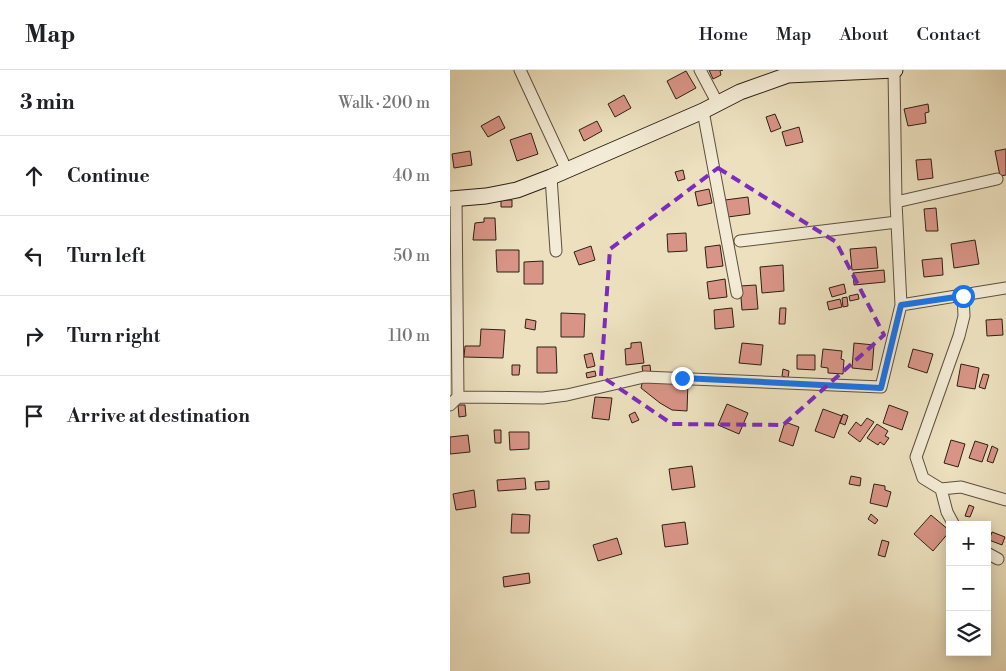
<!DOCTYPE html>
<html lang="en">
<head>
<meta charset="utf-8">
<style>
  :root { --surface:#fff; --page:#f6f6f6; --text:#202124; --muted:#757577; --line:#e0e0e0 }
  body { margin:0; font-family:"Libre Bodoni",serif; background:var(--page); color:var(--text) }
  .controls { position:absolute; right:15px; bottom:15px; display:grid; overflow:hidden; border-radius:0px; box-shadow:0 2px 12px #0003 }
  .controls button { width:45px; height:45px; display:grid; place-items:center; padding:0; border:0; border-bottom:1px solid var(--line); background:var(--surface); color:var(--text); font:25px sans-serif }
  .stop { position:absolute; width:15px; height:15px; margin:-11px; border:4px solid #1a73e8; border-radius:50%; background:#fff }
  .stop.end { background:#1a73e8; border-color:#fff; box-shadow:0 1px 5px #0008 }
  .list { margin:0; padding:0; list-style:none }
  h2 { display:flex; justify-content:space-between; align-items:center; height:65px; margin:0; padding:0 20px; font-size:21px }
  h2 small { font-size:16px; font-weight:400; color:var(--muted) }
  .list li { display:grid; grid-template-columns:32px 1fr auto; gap:15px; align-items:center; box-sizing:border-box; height:80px; padding:0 20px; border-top:1px solid var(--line) }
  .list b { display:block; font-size:19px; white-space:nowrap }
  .list em { font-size:16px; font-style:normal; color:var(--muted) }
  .icon { flex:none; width:28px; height:28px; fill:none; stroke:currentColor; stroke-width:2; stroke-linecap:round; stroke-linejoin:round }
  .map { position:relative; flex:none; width:556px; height:601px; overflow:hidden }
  header { display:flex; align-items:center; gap:30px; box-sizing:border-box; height:70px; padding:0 25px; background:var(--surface); border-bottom:1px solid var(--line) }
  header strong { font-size:24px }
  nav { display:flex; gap:28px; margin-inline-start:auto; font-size:18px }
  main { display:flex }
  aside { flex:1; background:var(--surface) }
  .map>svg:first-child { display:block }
</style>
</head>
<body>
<header>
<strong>Map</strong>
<nav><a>Home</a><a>Map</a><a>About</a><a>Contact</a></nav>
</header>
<main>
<aside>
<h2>3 min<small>Walk · 200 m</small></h2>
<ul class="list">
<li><svg class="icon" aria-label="ahead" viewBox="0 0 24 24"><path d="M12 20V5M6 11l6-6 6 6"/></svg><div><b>Continue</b></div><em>40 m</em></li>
<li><svg class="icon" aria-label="left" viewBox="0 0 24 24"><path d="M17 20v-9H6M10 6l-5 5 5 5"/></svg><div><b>Turn left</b></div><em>50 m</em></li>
<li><svg class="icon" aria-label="right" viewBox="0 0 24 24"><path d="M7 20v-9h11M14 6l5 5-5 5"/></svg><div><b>Turn right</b></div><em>110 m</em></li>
<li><svg class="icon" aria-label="arrive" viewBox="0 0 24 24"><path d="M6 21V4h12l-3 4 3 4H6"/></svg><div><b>Arrive at destination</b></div></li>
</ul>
</aside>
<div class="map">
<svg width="556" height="601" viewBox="0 0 556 601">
  <rect width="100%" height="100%" fill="#ece0be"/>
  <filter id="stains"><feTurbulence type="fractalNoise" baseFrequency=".004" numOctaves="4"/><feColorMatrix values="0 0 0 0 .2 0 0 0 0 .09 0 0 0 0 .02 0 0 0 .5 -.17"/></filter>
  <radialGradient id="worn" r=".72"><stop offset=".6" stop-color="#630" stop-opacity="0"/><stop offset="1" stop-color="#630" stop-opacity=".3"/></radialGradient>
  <path fill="#d89486" stroke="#2d1f14" d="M259,0H273L270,1L271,5L263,9Z
    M236,1L246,18L226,29L217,11Z
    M174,25L181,38L165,47L158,34Z
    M478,34L479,42L475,43L476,53L458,56L454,39Z
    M325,44L331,58L321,62L316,47Z
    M49,46L55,58L38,67L31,56Z
    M147,51L152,61L134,71L129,60Z
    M349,57L353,72L336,76L332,62Z
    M81,63L88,84L67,91L60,70Z
    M556,79V105L550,106L545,81Z
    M20,81L22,95L4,98L2,84Z
    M481,89L483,108L468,110L466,90Z
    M233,100L235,109L228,111L225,102Z
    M259,119L262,133L248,136L245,122Z
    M298,127L300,144L278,147L275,130Z
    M51,130H62V137H51Z
    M486,138L488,161H476L474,139Z
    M34,148H45L46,170H23L25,153L34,152Z
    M236,163L237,181L218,182L217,164Z
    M525,170L529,194L504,198L501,174Z
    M270,175L273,196L257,198L255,177Z
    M141,176L145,190L129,195L124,182Z
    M426,177L428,198L402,200L400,179Z
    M46,180H69V202H47Z
    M492,188L493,205L474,207L472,190Z
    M93,191V214H74V192Z
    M333,195L334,221L312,223L310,197Z
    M434,200L435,212L404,215L403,203Z
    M275,209L277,227L259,229L257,212Z
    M394,214L396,223L382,227L379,218Z
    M306,215L308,239L292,240L290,216Z
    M408,224L409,229L400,231L399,226Z
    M397,227L398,236L393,237L392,228Z
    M390,229L392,237L379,240L377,232Z
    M282,238L284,257L265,259L264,240Z
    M330,238H336L335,254H329Z
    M111,243L135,244L134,267H111Z
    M76,249L86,251L85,260L75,258Z
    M552,249L553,265L537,266L536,250Z
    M31,259L55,260L53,288L14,287L15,276H30Z
    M191,272L194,293L176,295L175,279L181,278V273Z
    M292,273L313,275L311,295L289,293Z
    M404,273L424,275L422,300L402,298Z
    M87,277H106L107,303H87Z
    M373,279L392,281L391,289L394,290L393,304L378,303V298L371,297Z
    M463,279L483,284L477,303L458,297Z
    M142,283L145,296L137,298L134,285Z
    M347,285H365V300L347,299Z
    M511,294L529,298L525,319L507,316Z
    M62,295H70L69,305H62Z
    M200,295L201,304H193L192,296Z
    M333,299L339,301L338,308L332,306Z
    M145,301L146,306L137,308L136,303Z
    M533,304L539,305L535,319L529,317Z
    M193,309L238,312L237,341L222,340L210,333L191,318Z
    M145,327L162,328L159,350L142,348Z
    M277,334L298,343L289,364L268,355Z
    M8,335H15L16,346L9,347Z
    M439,335L458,342L452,360L433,353Z
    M373,339L392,346L384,368L365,361Z
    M185,342L189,350L182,353L179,345Z
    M393,344L398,346L395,355L390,353Z
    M417,348L424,352L410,372L398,363L406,352L411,356Z
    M335,352L349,357L343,376L329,371Z
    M427,354L438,361L435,366L439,368L434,375L430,372L428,375L417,368Z
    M44,360H51V373H45Z
    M59,362H79V379L60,380Z
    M18,365L20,382L0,384V367Z
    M501,370L515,374L508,397L494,393Z
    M525,371L538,375L532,392L519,388Z
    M542,376L548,379L543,393L537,391Z
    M242,396L245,417L222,420L219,399Z
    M401,406L411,408L410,416L399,414Z
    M75,408L76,419L48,421L47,410Z
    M99,411V419L86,420L85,412Z
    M424,414L435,416V420L441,422L437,437L420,433Z
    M24,420L26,437L6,440L3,424Z
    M519,435L524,437L520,447L515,446Z
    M62,444L80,445L79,463H61Z
    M421,444L428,450L425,454L418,449Z
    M481,445L500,461L483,481L464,464Z
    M235,452L238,474L215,477L212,455Z
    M542,462L555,467L552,475L539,470Z
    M167,468L172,484L148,491L143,475Z
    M432,470L439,472L435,487L428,485Z
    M79,503L80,513L54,517L53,507Z"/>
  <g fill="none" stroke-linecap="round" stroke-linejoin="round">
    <defs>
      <path id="street" d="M70,0L117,101
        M250,0L268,34
        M253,41L287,223
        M101,107L106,181
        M6,129L8,327
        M446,132L547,109
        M290,171L447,152
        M451,235L556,218
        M0,335L8,327L93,328L117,325L194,307L431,317L451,235L446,132L444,0
        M491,419L511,417L556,430
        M504,455L497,442L491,419L473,408L466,387L509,266L514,246L513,225
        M537,483L548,489"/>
      <path id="secondary" d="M0,129L36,126L67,120L101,107L253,41L290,22L338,5L445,0"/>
    </defs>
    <use href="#street" stroke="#5d4f3e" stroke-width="13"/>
    <use href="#secondary" stroke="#2d1f14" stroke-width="17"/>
    <use href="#street" stroke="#f3ebd5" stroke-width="11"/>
    <use href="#secondary" stroke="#f3ebd5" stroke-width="15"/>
  </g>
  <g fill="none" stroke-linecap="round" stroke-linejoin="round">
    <path stroke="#1a73e8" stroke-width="6" d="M232,308L431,318L451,235L513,226"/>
  </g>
  <path fill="none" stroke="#7b2cbf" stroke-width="4" stroke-dasharray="10 6" stroke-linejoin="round" d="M268,98L386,172L434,265L333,355L222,354L151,306L160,179Z"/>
  <rect width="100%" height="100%" filter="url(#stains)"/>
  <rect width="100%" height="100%" fill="url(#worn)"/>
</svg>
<div class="controls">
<button>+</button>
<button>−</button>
<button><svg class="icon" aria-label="layers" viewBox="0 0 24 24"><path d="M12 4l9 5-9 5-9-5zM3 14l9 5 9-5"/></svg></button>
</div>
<div class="stop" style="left:513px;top:226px"></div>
<div class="stop end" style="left:232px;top:308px"></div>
</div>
</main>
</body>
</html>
